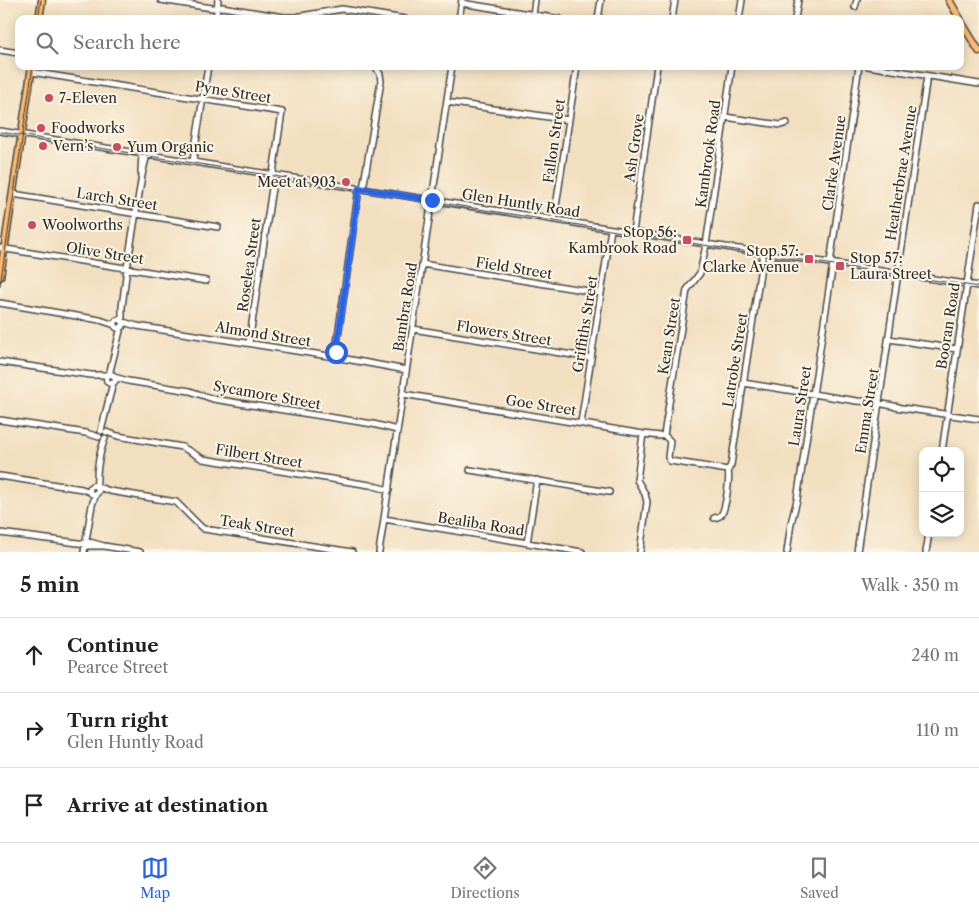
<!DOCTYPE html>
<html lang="en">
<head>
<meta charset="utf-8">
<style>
  :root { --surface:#fff; --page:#f6f6f6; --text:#222; --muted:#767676; --line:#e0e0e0; --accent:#2563eb }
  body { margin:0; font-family:"Libre Caslon Text",serif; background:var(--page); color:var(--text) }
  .controls { position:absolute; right:15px; bottom:15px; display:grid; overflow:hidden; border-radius:10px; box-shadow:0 2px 12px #0003 }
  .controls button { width:45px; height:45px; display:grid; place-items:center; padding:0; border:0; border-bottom:1px solid var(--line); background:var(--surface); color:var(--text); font:25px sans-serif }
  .stop { position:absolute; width:15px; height:15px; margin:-11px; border:4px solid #2563eb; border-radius:50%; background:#fff }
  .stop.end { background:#2563eb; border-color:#fff; box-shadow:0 1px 5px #0008 }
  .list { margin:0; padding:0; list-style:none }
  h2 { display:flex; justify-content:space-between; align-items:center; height:65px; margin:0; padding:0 20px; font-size:21px }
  h2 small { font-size:16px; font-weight:400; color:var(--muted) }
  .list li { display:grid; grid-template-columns:32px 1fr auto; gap:15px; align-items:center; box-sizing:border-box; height:75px; padding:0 20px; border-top:1px solid var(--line) }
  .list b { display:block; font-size:19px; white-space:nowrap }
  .list p { margin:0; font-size:16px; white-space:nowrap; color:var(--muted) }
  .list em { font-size:16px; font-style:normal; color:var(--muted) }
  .icon { flex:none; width:28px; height:28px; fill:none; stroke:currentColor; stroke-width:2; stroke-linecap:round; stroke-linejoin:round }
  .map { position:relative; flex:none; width:979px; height:552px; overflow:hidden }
  .search { position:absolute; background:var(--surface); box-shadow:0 2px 12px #0003; left:15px; right:15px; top:15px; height:55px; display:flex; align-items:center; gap:12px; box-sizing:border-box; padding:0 18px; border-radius:10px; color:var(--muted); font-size:19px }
  .sheet { height:290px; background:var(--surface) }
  nav { display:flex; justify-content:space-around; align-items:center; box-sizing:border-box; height:70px; border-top:1px solid var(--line); background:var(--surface); font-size:14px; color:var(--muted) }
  nav a { display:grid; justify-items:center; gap:2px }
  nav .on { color:var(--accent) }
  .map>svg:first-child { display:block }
</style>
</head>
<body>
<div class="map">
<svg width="979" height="552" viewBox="0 0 979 552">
  <rect width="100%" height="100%" fill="#fcf5e5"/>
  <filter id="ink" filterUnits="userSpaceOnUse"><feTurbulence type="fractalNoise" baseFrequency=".02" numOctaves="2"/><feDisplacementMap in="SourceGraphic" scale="10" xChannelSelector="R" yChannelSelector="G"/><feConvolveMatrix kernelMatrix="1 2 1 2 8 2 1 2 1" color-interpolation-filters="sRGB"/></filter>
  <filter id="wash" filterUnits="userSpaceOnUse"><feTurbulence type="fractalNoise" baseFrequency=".0096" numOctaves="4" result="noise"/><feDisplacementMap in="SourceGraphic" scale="20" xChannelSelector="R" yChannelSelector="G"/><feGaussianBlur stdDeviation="1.12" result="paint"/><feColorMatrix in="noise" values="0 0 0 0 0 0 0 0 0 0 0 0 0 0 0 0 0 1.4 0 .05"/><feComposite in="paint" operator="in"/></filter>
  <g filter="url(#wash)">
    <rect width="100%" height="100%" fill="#f2dfc0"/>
  </g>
  <g filter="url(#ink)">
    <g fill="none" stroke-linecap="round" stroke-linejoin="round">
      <defs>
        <path id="minor" d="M161,0L212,8L222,7L284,17H295L342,9L405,19
          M461,3L560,19
          M855,7L857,0
          M533,15L535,0
          M216,19L218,0
          M459,19L462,0
          M598,19L601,0
          M672,19L675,0
          M739,19L742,0
          M795,19L798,0
          M0,50L19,53
          M868,66L979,84
          M31,72L282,112L272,180V190
          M447,102L569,120
          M725,117L781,125L787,123
          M0,131L706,244L979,286
          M193,161L208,66
          M141,172L142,153
          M363,189L381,81L380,74L375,66
          M13,194L218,227
          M554,220L577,66
          M633,232L657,66
          M0,248L206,281
          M830,263L859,66
          M422,264L601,293
          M0,303L100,320L115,325
          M114.5 324a4.5 4.5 0 1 1 9 0a4.5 4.5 0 1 1-9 0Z
          M122,321V307L127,268L142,175L147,154
          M123,322L137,326L335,357L406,370
          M413,329L591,358
          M889,339L957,349
          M249,343L272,188
          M335,357L359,188
          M0,362L91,375H108
          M106.5 379a4.5 4.5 0 1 1 9 0a4.5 4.5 0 1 1-9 0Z
          M109,375L121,327
          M114,377L128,381L190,391L213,399L373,424L397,430
          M743,383L857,401L872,402L899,407
          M403,394L643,434L660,436L664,435
          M895,407L979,419
          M0,420L86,433L99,437
          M581,423L611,229
          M101,431L113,383
          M106,432L118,436L182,447L203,459L370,485L389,490
          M664,435L687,290L700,273L706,245L732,66
          M664,435L670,441L668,457L670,461L728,470
          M942,451L979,204
          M470,470L609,492
          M728,470L731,465L763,253
          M0,476L82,489L90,492
          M89.5 490a4.5 4.5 0 1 1 9 0a4.5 4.5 0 1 1-9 0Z
          M97,487C96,470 99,454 105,438
          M98,487L110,491L176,502L201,527L204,529L352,552
          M714,518C717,517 719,517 721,515C726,509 730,477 728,470
          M384,519L582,552
          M0,533L86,544
          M86,541L104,546L140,552
          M527,543L537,480
          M85,546H104
          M84,552L92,505L96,494
          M379,552L452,66
          M640,552L647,502L645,494L637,480L643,434
          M787,552L791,523L797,500L833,263
          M857,552L927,76
          M926,552L929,533"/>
        <path id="major" d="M949,0L960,19
          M39,19L42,0
          M960,20L979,51
          M0,277L32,66"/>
      </defs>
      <use href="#minor" stroke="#494641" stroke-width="8"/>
      <use href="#major" stroke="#494641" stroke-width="9"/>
      <use href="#minor" stroke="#fff" stroke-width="5"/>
      <use href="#major" stroke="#febb71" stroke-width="6"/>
      <path stroke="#2b2b2b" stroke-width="1" d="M38,19L41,0
        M0,132L716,247L979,287
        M0,286L33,66"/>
    </g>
  </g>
  <g fill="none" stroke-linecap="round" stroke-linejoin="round" filter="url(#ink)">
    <path stroke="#2563eb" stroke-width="6" d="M336,352L359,188L432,200"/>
  </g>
  <g fill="#d1495b" stroke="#fcf5e5" stroke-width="2">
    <circle cx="49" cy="98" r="5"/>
    <circle cx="41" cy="128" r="5"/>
    <circle cx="43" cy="146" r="5"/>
    <circle cx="117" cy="147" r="5"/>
    <circle cx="346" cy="182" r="5"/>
    <circle cx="32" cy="225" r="5"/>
    <rect x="682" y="235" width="10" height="10" rx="2.5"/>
    <rect x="804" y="254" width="10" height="10" rx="2.5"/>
    <rect x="835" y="261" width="10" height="10" rx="2.5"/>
  </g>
  <g text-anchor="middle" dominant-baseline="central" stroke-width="4" stroke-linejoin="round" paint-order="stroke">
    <g font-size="14" fill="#2b2b2b" stroke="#fcf5e5">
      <text transform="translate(233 92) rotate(9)">Pyne Street</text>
      <text transform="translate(554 141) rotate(-82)">Fallon Street</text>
      <text transform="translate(634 148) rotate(-82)">Ash Grove</text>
      <text transform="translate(708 154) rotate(-82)">Kambrook Road</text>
      <text transform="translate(834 163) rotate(-82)">Clarke Avenue</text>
      <text transform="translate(901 173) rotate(-81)">Heatherbrae Avenue</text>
      <text transform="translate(117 199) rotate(9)">Larch Street</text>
      <text transform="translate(521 203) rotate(9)">Glen Huntly Road</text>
      <text transform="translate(105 253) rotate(9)">Olive Street</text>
      <text transform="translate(249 265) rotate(-82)">Roselea Street</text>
      <text transform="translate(514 268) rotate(9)">Field Street</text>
      <text transform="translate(405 307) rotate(-81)">Bambra Road</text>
      <text transform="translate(585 324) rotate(-81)">Griffiths Street</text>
      <text transform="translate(948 326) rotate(-81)">Booran Road</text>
      <text transform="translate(504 333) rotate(9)">Flowers Street</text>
      <text transform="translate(263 334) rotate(9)">Almond Street</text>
      <text transform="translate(669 336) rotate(-81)">Kean Street</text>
      <text transform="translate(735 360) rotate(-81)">Latrobe Street</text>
      <text transform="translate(267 395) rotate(10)">Sycamore Street</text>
      <text transform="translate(541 405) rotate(9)">Goe Street</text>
      <text transform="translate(800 406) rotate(-81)">Laura Street</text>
      <text transform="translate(867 411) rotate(-81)">Emma Street</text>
      <text transform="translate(259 456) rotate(9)">Filbert Street</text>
      <text transform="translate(481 524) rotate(9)">Bealiba Road</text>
      <text transform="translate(257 526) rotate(9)">Teak Street</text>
    </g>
    <g font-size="14" fill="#2b2b2b" stroke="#fcf5e5" text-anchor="start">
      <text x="59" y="98">7-Eleven</text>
      <text x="51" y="128">Foodworks</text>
      <text x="53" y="146">Vern’s</text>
      <text x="127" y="147">Yum Organic</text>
      <text x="336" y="182" text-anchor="end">Meet at 903</text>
      <text x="42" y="225">Woolworths</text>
      <text x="677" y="232" text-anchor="end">Stop 56:<tspan x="677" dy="16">Kambrook Road</tspan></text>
      <text x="799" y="251" text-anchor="end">Stop 57:<tspan x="799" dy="16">Clarke Avenue</tspan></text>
      <text x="850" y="258">Stop 57:<tspan x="850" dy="16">Laura Street</tspan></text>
    </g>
  </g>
</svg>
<div class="controls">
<button><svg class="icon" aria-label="locate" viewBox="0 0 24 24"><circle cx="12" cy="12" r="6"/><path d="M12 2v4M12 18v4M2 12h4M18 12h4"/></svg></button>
<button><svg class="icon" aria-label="layers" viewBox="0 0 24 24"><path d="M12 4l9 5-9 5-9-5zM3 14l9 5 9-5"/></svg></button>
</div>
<div class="stop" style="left:336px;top:352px"></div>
<div class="stop end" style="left:432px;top:200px"></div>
<div class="search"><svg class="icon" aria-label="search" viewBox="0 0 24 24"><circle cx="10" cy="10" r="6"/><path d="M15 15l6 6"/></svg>Search here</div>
</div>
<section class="sheet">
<h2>5 min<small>Walk · 350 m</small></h2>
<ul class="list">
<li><svg class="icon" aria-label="ahead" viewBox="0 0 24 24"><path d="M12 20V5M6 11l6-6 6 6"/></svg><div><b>Continue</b><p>Pearce Street</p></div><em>240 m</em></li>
<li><svg class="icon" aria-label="right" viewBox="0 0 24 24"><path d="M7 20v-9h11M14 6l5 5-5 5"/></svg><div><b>Turn right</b><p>Glen Huntly Road</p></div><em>110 m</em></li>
<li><svg class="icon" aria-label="arrive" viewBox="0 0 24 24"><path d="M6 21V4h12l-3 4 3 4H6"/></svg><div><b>Arrive at destination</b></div></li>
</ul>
</section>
<nav>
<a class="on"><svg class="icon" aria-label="map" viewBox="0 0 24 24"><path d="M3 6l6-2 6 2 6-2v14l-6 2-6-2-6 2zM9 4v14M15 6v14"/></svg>Map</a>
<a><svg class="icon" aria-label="directions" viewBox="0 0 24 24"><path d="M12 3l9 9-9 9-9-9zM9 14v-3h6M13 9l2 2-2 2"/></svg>Directions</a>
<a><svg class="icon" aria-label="saved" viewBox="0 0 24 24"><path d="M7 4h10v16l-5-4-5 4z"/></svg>Saved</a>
</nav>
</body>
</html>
